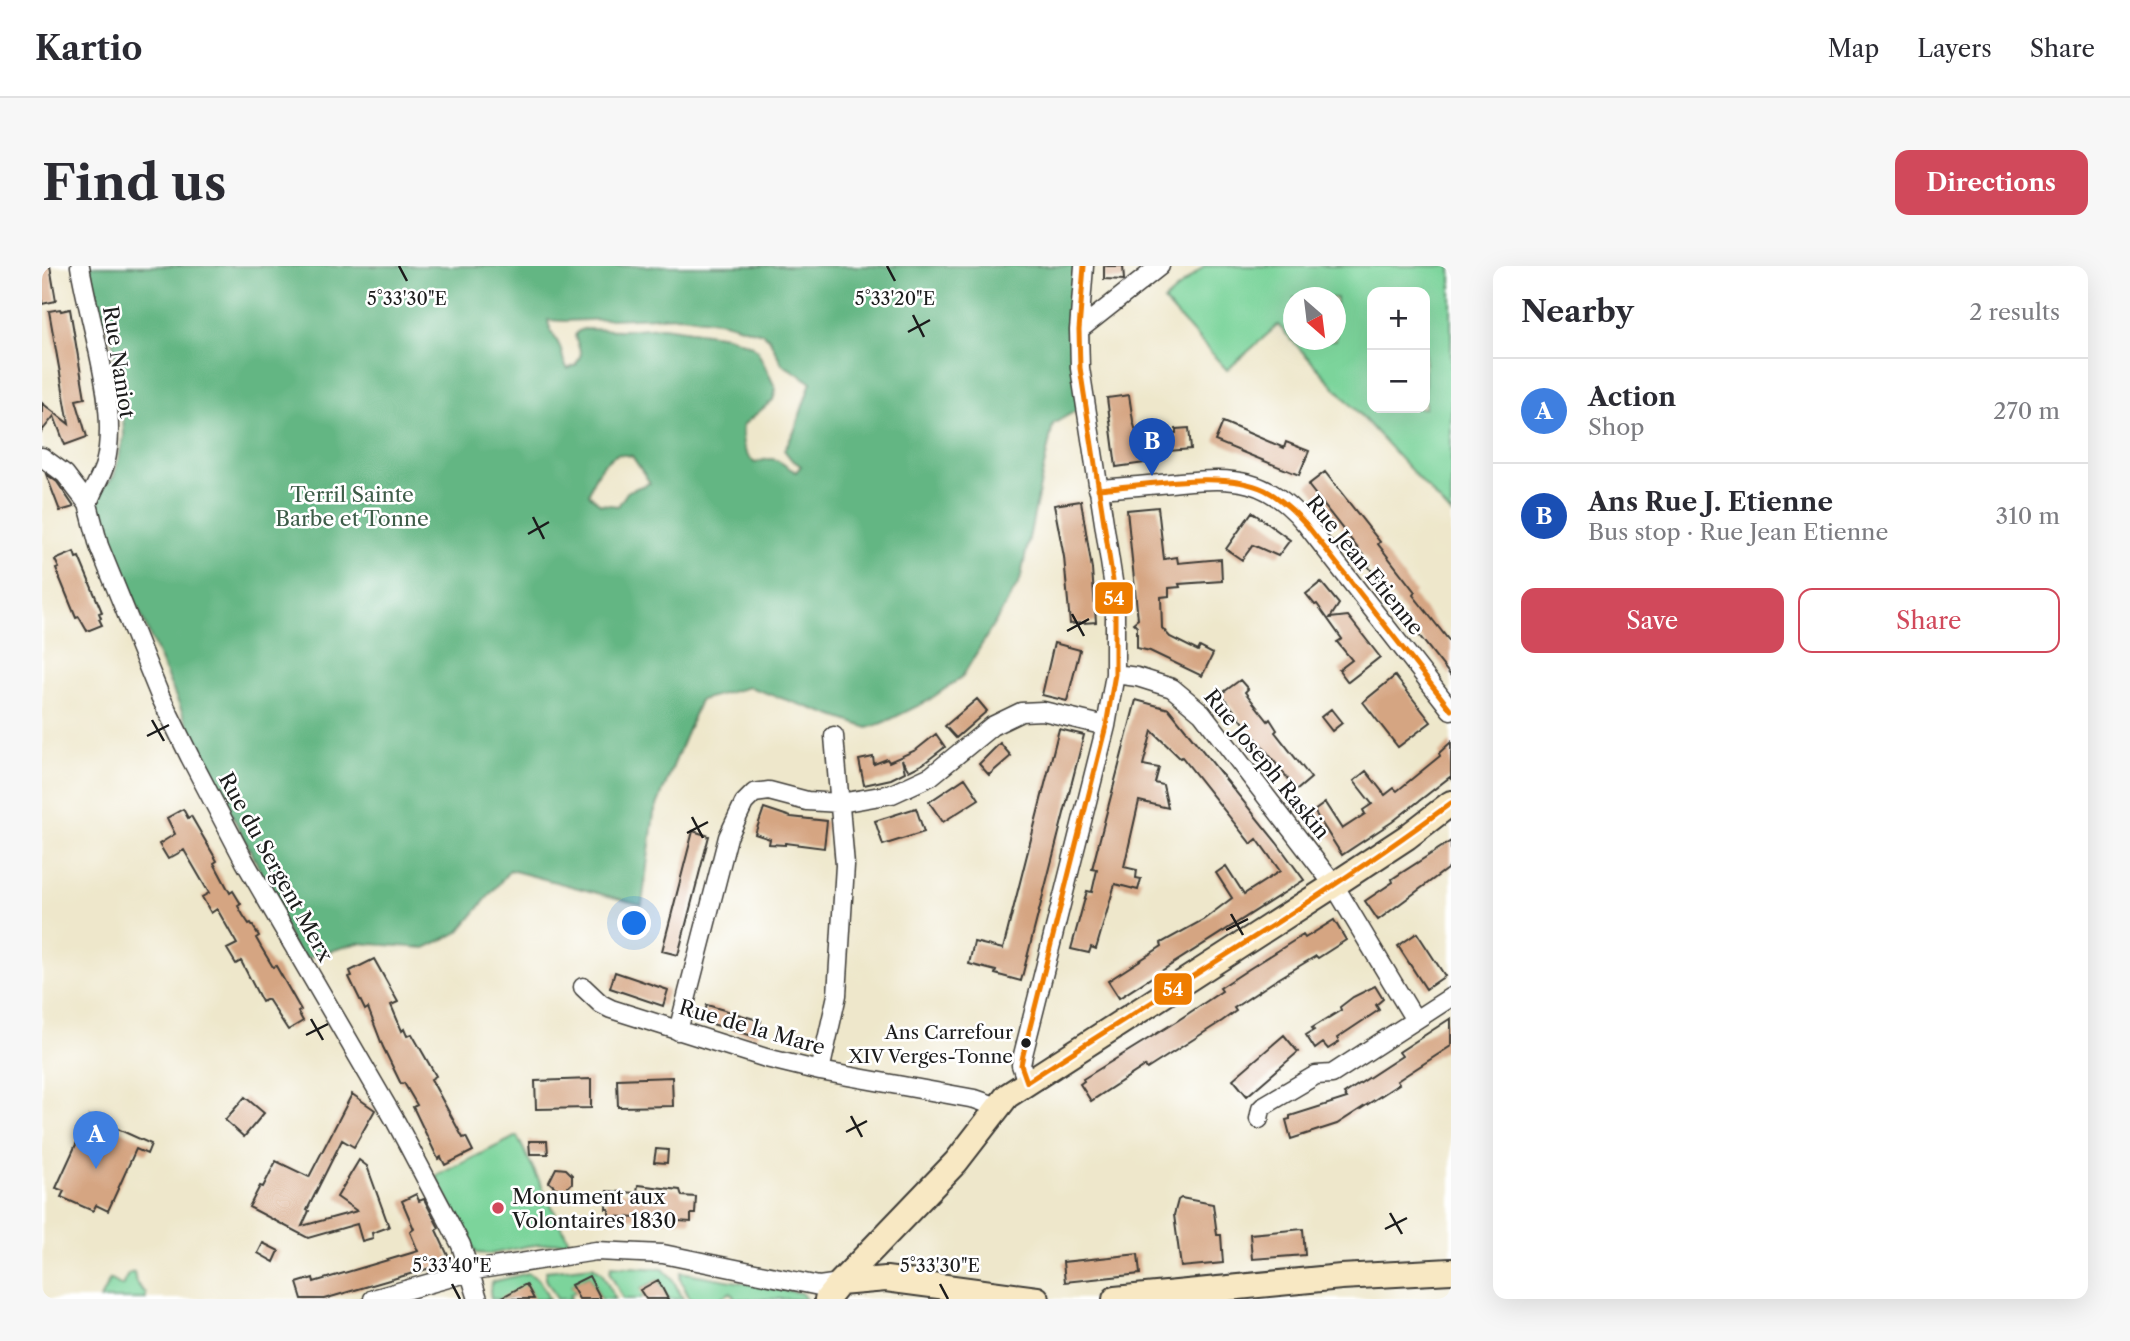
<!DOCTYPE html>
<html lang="en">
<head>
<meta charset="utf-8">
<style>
  :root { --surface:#fff; --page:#f7f7f7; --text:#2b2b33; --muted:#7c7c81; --line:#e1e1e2; --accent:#d1495b }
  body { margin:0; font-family:"Libre Caslon Text",serif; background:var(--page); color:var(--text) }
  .controls { position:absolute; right:21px; top:21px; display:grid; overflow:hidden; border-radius:14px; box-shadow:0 7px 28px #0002 }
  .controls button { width:63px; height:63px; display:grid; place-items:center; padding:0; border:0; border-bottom:2px solid var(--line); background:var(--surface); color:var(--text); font:35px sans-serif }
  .compass { position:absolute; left:1241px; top:21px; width:63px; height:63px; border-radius:50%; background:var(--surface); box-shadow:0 7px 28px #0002; rotate:152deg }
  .you { position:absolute; left:593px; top:658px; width:24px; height:24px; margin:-18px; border:5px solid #fff; border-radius:50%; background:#1a73e8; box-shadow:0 0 0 10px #1a73e833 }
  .badge { display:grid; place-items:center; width:46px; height:46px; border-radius:50%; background:var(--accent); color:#fff; font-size:23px; font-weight:700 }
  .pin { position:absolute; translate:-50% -58px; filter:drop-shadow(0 2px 4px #0008) }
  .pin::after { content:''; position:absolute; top:37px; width:24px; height:21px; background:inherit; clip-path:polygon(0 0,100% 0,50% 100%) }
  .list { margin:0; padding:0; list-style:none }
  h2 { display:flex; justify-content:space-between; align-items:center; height:91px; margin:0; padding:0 28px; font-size:30px }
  h2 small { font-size:23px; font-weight:400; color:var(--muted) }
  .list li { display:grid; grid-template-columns:46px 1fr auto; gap:21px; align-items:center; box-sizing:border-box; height:105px; padding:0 28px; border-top:2px solid var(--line) }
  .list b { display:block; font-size:26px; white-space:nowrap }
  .list p { margin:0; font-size:23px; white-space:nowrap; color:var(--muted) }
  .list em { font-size:23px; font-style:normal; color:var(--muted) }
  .actions { display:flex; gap:14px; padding:21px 28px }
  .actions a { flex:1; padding:16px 0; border:2px solid var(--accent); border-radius:14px; text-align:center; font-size:24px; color:var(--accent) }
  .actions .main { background:var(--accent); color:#fff }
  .map { position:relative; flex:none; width:1409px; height:1033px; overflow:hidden; border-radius:14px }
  header { display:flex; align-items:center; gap:42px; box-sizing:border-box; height:98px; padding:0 35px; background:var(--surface); border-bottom:2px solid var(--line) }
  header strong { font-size:33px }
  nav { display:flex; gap:38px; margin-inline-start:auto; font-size:24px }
  .intro { display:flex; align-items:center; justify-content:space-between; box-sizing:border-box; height:168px; padding:0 42px }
  h1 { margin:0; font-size:49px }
  .button { padding:18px 32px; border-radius:14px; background:var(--accent); color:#fff; font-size:24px; font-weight:700 }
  main { display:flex; gap:42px; padding:0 42px }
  aside { flex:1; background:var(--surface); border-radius:14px; box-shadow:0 7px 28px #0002 }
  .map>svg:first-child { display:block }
</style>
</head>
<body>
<header>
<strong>Kartio</strong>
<nav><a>Map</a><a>Layers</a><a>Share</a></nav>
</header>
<div class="intro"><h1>Find us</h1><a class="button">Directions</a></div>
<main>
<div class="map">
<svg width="1409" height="1033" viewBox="0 0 1409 1033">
  <rect width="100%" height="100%" fill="#fff"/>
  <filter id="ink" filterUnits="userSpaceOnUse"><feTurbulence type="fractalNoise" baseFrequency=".0143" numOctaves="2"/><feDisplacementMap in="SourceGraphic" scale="14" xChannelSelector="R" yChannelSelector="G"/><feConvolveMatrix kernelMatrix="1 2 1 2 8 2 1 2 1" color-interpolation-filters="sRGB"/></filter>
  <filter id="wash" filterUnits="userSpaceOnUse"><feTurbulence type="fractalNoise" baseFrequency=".00686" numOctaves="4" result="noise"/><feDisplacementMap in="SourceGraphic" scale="28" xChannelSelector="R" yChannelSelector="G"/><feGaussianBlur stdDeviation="1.57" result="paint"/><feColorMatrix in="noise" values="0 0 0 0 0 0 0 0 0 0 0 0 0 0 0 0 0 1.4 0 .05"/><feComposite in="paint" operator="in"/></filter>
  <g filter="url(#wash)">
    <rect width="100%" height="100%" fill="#eee7cb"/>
    <path fill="#7bd49b" stroke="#4c785c" stroke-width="2" fill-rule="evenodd" d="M1162,0H1409V248L1236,59L1185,104L1122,35ZM1330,26H1383V142H1330ZM1252,32H1294V74H1252Z
      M475,870L527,975L485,980L449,988L434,987L394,910Z
      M551,1000L560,1007L573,1033H559L547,1010L529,1019L533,1026L528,1029L529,1033H515L504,1013V1005Z
      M569,1000L621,1003L630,1012L641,1033H626L616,1014L599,1023L602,1030L597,1033H581L568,1007Z
      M92,1006L94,1017L104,1028V1033H58L68,1013L80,1020L86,1008Z
      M639,1006L759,1027L764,1033H693L689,1026L676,1033H648L638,1013Z
      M486,1007L497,1014L507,1033H492L484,1019L469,1033H449L448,1024L450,1016Z"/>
    <path fill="#64b683" stroke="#406950" stroke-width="2" fill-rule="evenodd" d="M38,0H1042L1037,143L1011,158L978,315L920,411L884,436L841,457L826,462L707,421L658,434L612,547L600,639L468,604L417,666L383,682L316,677L258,694L212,591L158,488L68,276L63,251L46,238L72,210L82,170L80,130L69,68L42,25ZM639,50L682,56L720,67L727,72L740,98L769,116L752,166L742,184L749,193L759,200L754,206C735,196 737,188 713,197C700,187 699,174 701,159L731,134L734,123L715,84L709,79L685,70L621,61L580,64L541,63L535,66L533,70L539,88L534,99L526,103C519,94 522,90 518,81C514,71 507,66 506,54L522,55ZM576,188L590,190L608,217L586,225L576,240L558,238L547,228C551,211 559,196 576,188Z"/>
    <g id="blocks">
      <path fill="#d5a582" d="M0,0H8L14,35L0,38Z
        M1062,0H1081L1082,14L1062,13Z
        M18,43L19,45L28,43L43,132L34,134L45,171L23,179L12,150L0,165V137L27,158L7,45Z
        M1087,129L1091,155L1095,169L1098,168L1103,197L1074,201L1065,132Z
        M1181,156L1242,182L1244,176L1267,185L1257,209L1173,175Z
        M1147,162L1149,183L1127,185L1126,167H1134V163Z
        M1283,206L1338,276L1336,278L1373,326L1371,329L1409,377V410L1362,350L1364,348L1326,300L1328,298L1266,219Z
        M4,208L15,216L32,241L18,245Z
        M1039,235L1050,303L1054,356L1028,358L1022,291L1012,239Z
        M1116,241L1122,293L1135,291L1136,297L1179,293L1180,315L1137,318L1138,321L1127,322V330L1119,331L1120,362L1128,371L1156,385L1158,381L1171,388L1160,410L1108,385L1095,382V361L1091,357L1096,353L1085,244Z
        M1210,246L1248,274L1236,290L1211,279L1200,294L1184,283Z
        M32,286L34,292L37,291L60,346L57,347L59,352L57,353L60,359L45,365L37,351L34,352L14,303L17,302L13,294Z
        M1279,316L1297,338L1288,352L1306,350L1338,391L1306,416L1297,404L1310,394L1295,376L1300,373L1275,338L1273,339L1264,328Z
        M1012,377L1038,384L1025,435L1000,429Z
        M1353,410L1389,456L1356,481L1321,436Z
        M1198,414L1206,423L1203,426L1226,455L1228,453L1235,464L1233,466L1269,512L1255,524L1179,428Z
        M935,433L945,445L914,472L903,460Z
        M1094,434L1127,443L1235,577L1262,614L1077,732L1066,715L1120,680L1119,677L1161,654L1190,632L1174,607L1184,600L1202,628L1238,605L1215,573L1209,578L1140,491L1138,492L1110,465L1101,499L1117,502L1113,517L1121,519L1126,542L1097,535L1082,601L1095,604L1094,612L1099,613L1096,624L1073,618L1054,683L1049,681L1047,687L1029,683L1045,625L1050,626L1055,604L1050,603Z
        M1289,443L1300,457L1290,465L1279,451Z
        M1017,463L1042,469L979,715L953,708L954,705L927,698L932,676L961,683Z
        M894,468L903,481L881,498L867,505L860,494L863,506L849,513L822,519L817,494L831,491L832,498L845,493L847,496L874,484Z
        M1409,476V514L1408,511L1350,556L1300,589L1272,545L1283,537L1300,563L1323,548L1321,544L1330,538L1312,515L1324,505L1343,529L1352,522L1355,525L1398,490L1397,487Z
        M958,477L969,490L947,509L937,498Z
        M923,512L937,533L901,556L887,536Z
        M722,542L749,551L785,555L782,582L743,577V579L727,578L728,573L713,568Z
        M874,542L882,566L841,579L833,555Z
        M141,543L146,552L149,550L175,595L172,597L188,627L191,625L199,638L196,640L201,649L207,658L209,657L217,670L214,672L219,681L231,701L234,700L259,744L256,746L261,755L246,764L226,733L220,736L199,695L194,698L185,683L195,678L175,643L169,647L160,631L167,627L142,584L126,593L117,578L133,568L125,552Z
        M651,565L667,570L636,689L620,685Z
        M1409,575V600L1336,654L1323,635L1351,616L1350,613Z
        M1292,654L1304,674L1276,692L1274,690L1231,716L1192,742L1194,745L1180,755L1105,803L1103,800L1049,835L1038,818L1042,815L1041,813L1135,755L1180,725L1178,722L1207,703L1261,669L1263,672Z
        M1375,667L1403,710L1384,723L1356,680Z
        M332,693L356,736L349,739L360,765L362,763L365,770L370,768L394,810L389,813L421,872L424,871L431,885L403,899L399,891L396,893L371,841L375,839L362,817L359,818L341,781L326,742L323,744L307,711L310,710L308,705Z
        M573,706L626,724L621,740L568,722Z
        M1333,720L1341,733L1334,739L1337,744L1295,772L1297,776L1286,783L1281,777L1273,783L1264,769L1272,764L1270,762L1299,744L1298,741L1311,731Z
        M665,739L719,755L714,771L660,755Z
        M1409,752V780L1355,815L1357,818L1295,858L1249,873L1244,854L1248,853V850L1305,832L1302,828L1360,790L1357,786Z
        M1242,769L1256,786L1205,830L1191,813Z
        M630,811L631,840L576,841L575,813Z
        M549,813V842L494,843L493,815Z
        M310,828L333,844L312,881L300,874L265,944L267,945L260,960L315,945L295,931L317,894L325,900L347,961L330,967L331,972L320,975L315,958L266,972L207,941L218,920L221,921L234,895L267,911Z
        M203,831L222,847L202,871L183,854Z
        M47,850L109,878L105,888L94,883L66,945L54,939L51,945L19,931L22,925L14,922Z
        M487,875H505L506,888H488Z
        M614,883L626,884L625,897L612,896Z
        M514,902L524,903L530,909V917L524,923L514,922L507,916Z
        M596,919L638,924L640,930L654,931L653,948H649V956L567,950V943H564L565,925L595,927Z
        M374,928L377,935L382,933L397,962L394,964L409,996L282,1033H260L255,1017L271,1012L272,1016L376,985L368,966L372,963L360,935Z
        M1139,932L1171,938L1175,969H1179L1181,997L1139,1001L1132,949L1136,934Z
        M1261,963L1263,989L1210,993L1208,968Z
        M221,977L237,985L232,996L216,987Z
        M1096,988L1098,1008L1023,1016L1021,996Z
        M547,1010L559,1033H537L529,1019Z
        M616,1014L626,1033H604L598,1024Z
        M484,1018L492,1033H457Z"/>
    </g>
  </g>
  <g filter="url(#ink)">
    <use href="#blocks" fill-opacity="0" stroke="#3c3a36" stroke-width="2"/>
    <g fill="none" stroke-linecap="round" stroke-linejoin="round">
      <defs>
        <path id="street" d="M38,0C47,57 78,142 63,198C59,212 50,224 46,238
          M1037,64L1118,0
          M0,191L23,208L46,238L57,280L118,430L148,491L203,596L354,856L419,979L436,1033
          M1056,223C1083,221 1111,219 1138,216C1193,211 1226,212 1264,258L1409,444
          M1073,408L1095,411L1130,422L1160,447L1292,619L1373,754
          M541,721L559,738L569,743L724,792L778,805L933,833L956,841
          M636,765L686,571L702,537L712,527L727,525L765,535L798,537L850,528L889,510L950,460L979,446L1001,445L1064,460
          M778,805L795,729L803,599L792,470
          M985,816L979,799L981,789L1064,460L1073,408V345L1071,315L1038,102L1037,64L1042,0
          M1217,853L1219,843L1223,839L1274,809L1290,808L1409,731
          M331,1033L439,1003L554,985L621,988L777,1020L798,1017"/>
        <path id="secondary" d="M798,1017L844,1013L995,1033
          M785,1033L798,1017L914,896L965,830L1292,619L1365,571L1409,537
          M1073,1033L1299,1011L1409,1005"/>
      </defs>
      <use href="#street" stroke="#3c3a36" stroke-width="21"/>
      <use href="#secondary" stroke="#3c3a36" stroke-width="28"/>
      <use href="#street" stroke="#fff" stroke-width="18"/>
      <use href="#secondary" stroke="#f8e8c3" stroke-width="24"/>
      <defs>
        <path id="bus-1" d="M1042,0L1037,64L1038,102L1071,315L1073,345V408L1064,460L981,789L979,799L985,816C1127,723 1273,638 1409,537
          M1056,223C1102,220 1181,203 1223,224C1239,232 1252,245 1264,258L1409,444"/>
      </defs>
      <use href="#bus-1" stroke="#fff" stroke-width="10"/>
      <use href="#bus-1" stroke="#ef7d00" stroke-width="5"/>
    </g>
  </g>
  <path fill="none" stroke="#1c1c1c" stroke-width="2.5" d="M357,0L365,15M845,0L853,15M871,49L882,71M866,66L888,54M491,251L502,273M486,268L507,256M1030,348L1042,370M1025,365L1047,353M110,454L122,475M105,470L127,459M650,551L661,572M645,567L666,556M1189,648L1201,669M1184,664L1206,653M269,753L281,774M264,769L286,758M809,850L820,871M804,866L825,855M1348,947L1360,968M1343,963L1365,952M410,1018L418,1033M898,1018L906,1033"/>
  <circle fill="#1c1c1c" stroke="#fff" stroke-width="2.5" cx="984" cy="777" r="6"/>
  <circle fill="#d1495b" stroke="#fff" stroke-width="2.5" cx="456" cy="942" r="7"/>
  <g text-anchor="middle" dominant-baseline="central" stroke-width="5" stroke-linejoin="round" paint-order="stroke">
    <g font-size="19" fill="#1c1c1c" stroke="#fff" text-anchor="end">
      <text x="971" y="766">Ans Carrefour<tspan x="971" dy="24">XIV Verges-Tonne</tspan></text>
    </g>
    <g font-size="21" fill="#1c1c1c" stroke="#fff">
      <text transform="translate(77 96) rotate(81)">Rue Naniot</text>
      <text transform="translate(1323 299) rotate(51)">Rue Jean Etienne</text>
      <text transform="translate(1225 498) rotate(51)">Rue Joseph Raskin</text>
      <text transform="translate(234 601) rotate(61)">Rue du Sergent Merx</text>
      <text transform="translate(710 761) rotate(16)">Rue de la Mare</text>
    </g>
    <g font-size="21" fill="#3d5c48" stroke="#fff">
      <text x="310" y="228">Terril Sainte<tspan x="310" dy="24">Barbe et Tonne</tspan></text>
    </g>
    <g font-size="21" fill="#1c1c1c" stroke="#fff" text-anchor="start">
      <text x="470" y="930">Monument aux<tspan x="470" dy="24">Volontaires 1830</tspan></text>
    </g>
  </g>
  <g font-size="18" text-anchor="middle" fill="#1c1c1c" stroke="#fff" stroke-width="5" stroke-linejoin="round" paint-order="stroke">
    <text x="365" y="39">5°33'30"E</text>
    <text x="853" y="39">5°33'20"E</text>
    <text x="410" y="1006">5°33'40"E</text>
    <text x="898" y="1006">5°33'30"E</text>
  </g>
  <g stroke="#fff" stroke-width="2.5">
    <rect x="1052" y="315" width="40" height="34" rx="7" fill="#ef7d00"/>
    <rect x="1111" y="706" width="40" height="34" rx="7" fill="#ef7d00"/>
  </g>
  <g font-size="19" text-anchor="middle" font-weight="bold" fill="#fff">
    <text x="1072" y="339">54</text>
    <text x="1131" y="730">54</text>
  </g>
</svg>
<div class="controls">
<button>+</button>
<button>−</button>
</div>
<svg class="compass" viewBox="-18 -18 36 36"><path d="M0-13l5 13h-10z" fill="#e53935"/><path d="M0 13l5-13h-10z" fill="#7c7c81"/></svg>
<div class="you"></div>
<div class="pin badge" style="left:54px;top:903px;background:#3f7fe0">A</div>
<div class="pin badge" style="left:1110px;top:210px;background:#1a4fb4">B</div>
</div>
<aside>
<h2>Nearby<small>2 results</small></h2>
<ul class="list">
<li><span class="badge" style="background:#3f7fe0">A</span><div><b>Action</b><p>Shop</p></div><em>270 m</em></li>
<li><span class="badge" style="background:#1a4fb4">B</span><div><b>Ans Rue J. Etienne</b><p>Bus stop · Rue Jean Etienne</p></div><em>310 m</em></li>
</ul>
<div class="actions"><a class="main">Save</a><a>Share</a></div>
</aside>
</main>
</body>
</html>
